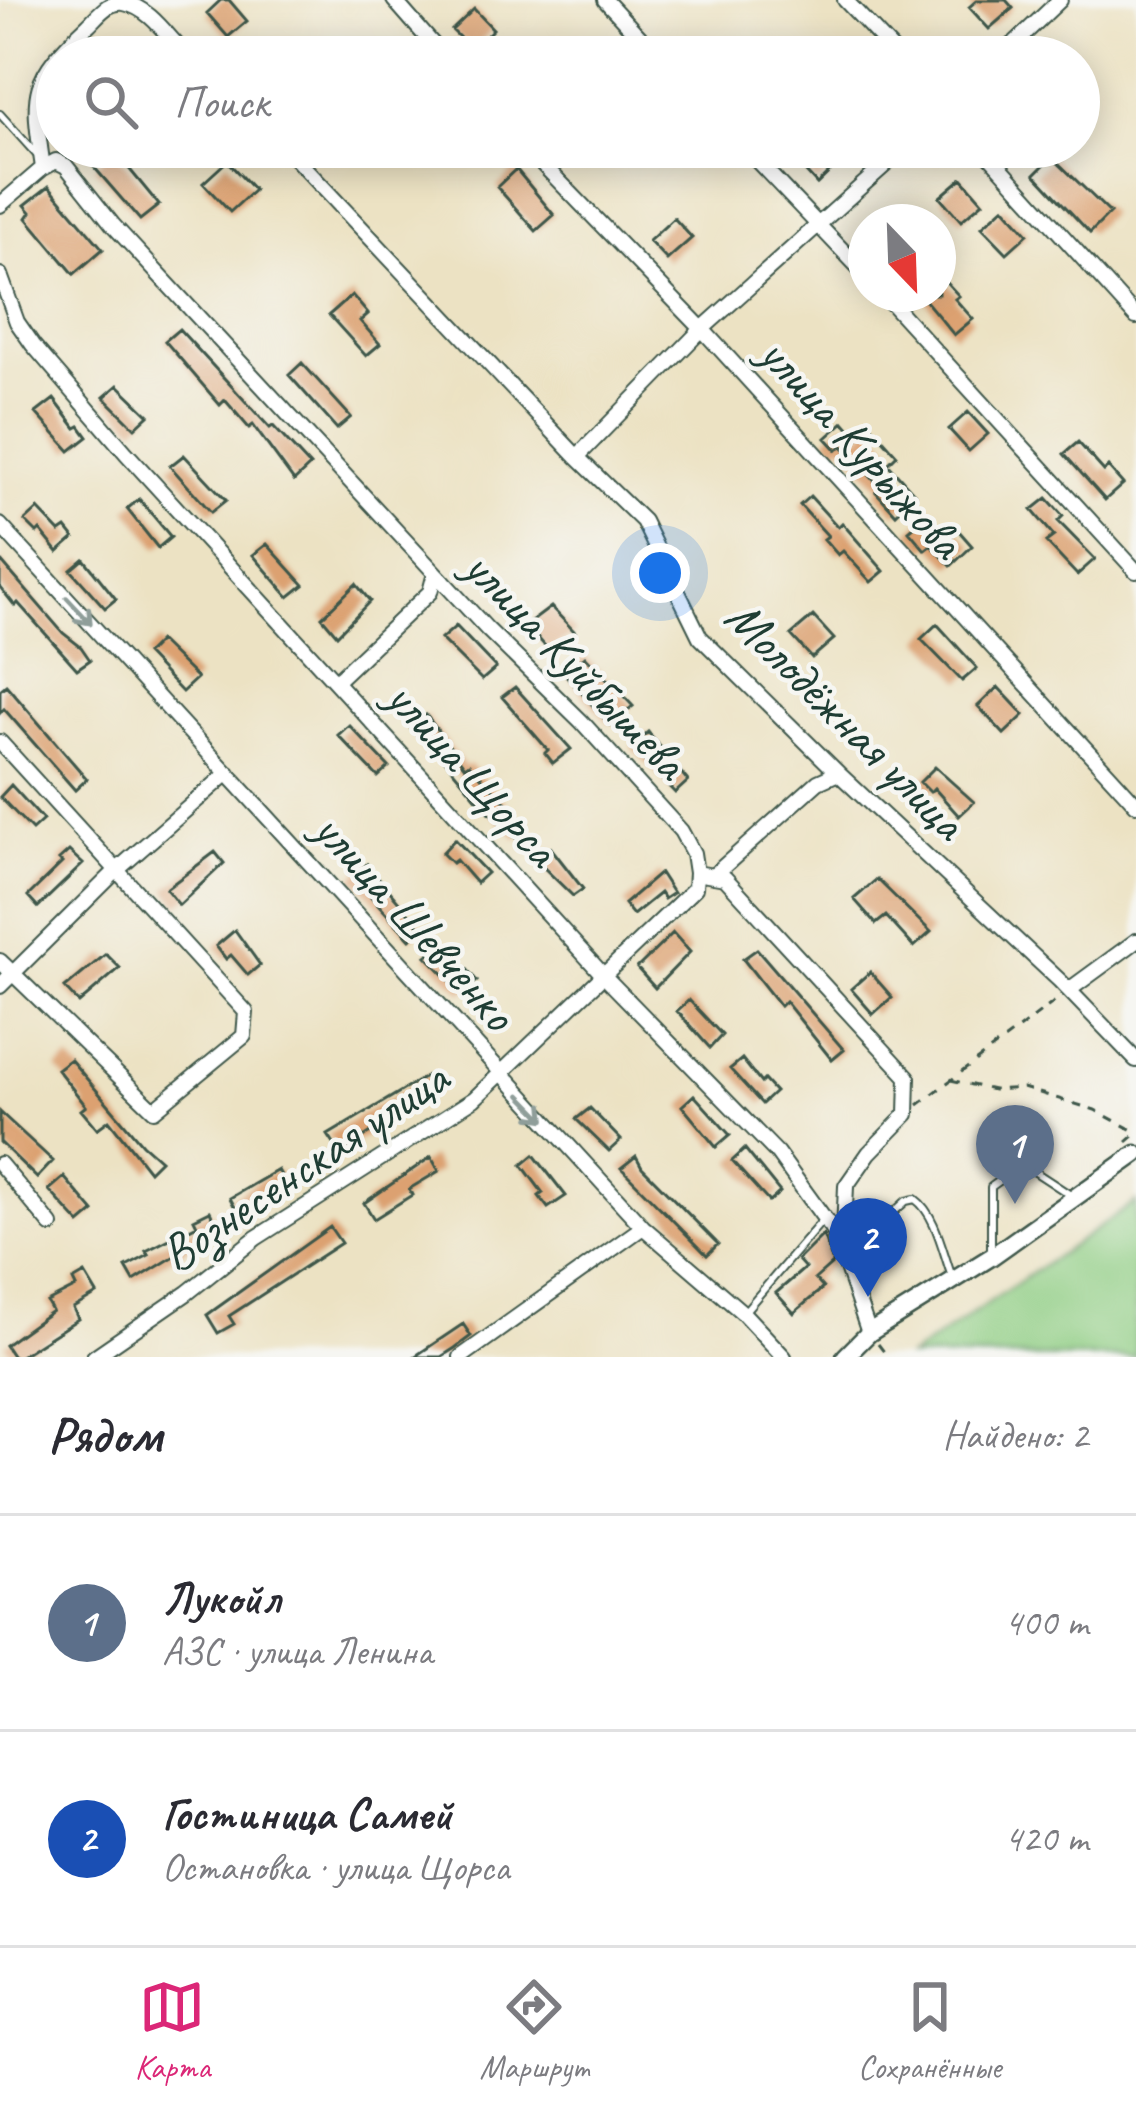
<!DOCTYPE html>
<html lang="ru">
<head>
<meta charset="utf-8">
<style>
  :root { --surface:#fff; --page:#f7f7f7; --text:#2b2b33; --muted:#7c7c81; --line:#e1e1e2; --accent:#db2777 }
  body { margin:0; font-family:Caveat,sans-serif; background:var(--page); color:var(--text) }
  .compass { position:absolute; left:848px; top:204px; width:108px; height:108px; border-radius:50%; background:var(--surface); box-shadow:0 6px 30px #0003; rotate:157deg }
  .you { position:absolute; left:660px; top:573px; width:42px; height:42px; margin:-30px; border:9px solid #fff; border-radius:50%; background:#1a73e8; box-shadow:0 0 0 18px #1a73e833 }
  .badge { display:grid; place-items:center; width:78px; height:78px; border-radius:50%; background:var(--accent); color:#fff; font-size:39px; font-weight:700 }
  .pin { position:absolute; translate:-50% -99px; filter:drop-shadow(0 3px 6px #0008) }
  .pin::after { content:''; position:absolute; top:63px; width:42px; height:36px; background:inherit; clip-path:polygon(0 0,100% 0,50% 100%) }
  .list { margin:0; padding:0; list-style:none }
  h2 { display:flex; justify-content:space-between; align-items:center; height:156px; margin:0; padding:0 48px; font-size:51px }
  h2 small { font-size:39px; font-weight:400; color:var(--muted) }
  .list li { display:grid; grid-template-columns:78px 1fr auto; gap:36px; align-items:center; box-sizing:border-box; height:216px; padding:0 48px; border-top:3px solid var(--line) }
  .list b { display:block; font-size:45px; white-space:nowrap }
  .list p { margin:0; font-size:39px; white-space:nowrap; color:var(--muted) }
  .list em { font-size:39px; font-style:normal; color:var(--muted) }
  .icon { flex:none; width:66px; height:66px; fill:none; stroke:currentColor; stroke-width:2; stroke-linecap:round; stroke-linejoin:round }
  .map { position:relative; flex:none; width:1136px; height:1357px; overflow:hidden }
  .search { position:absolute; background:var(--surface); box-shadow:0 6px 30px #0003; left:36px; right:36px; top:36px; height:132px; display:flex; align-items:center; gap:30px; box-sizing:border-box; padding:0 42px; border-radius:66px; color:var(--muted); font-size:45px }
  .sheet { height:588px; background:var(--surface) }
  nav { display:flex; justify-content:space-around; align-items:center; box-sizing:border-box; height:168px; border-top:3px solid var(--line); background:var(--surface); font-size:33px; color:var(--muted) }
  nav a { display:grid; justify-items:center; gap:6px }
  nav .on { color:var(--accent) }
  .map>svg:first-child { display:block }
</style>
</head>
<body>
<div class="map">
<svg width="1136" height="1357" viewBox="0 0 1136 1357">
  <rect width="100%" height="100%" fill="#f6f6f2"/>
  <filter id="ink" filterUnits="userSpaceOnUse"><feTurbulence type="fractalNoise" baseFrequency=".00833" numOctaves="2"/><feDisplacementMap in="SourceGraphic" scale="24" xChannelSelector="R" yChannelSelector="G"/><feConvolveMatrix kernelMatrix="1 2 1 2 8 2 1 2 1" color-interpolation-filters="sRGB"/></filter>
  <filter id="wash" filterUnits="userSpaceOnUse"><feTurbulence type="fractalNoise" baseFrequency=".004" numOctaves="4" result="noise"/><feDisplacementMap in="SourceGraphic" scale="48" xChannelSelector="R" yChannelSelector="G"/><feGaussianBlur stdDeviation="2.7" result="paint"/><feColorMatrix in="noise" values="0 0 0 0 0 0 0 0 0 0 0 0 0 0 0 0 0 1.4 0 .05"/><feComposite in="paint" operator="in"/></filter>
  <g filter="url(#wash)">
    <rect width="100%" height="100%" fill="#ece2c3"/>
    <path fill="#8fcd83" stroke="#57855c" stroke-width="3" d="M1136,1202V1357H909Z"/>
    <g id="blocks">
      <path fill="#dca171" d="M221,0H229L247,21L228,37L207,13Z
        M977,0H1006L1013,8L989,29L969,7Z
        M474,9L493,29L472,50L452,30Z
        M809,147H828L841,161L817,184L795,160Z
        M113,149L159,205L140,220L94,167Z
        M1052,157L1110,213L1090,233L1035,174Z
        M227,161L254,190L230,212L203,183Z
        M516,169L554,215L536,231L497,187Z
        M962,178L983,202L961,221L940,197Z
        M49,186L103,249L74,274L27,218L31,212L25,205Z
        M1004,207L1028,234L1007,253L982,227Z
        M674,218L692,238L667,260L649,241Z
        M938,273L959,296L955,299L973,319L954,335L920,294H938Z
        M352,295L368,314L360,321L380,344L366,356L329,315Z
        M179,329L270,428L273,426L310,466L294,481L253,425L249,428L225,400L220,405L165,341Z
        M302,363L351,417L337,429L289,375Z
        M118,385L149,415L135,428L104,397Z
        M54,399L76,428L80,426L88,437L70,451L36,413Z
        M968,412L988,434L969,451L949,429Z
        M844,422L858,438L871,426L897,455L888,464L916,495L896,514L876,492L881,488L842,445L837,450L826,438Z
        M1078,442L1104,471L1108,467L1123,484L1105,500L1064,454Z
        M184,455L226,500L211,512L170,466Z
        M810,496L838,527L842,523L884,571L871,582L843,551L838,555L824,539L828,536L800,505Z
        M1047,498L1063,516L1058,521L1095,559L1077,575L1046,542L1054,536L1032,510Z
        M139,499L171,537L158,548L127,509Z
        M38,509L60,532L66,528L74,538L58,552L40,530L37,533L25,521Z
        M924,518L945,542L958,530L972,546L951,566L931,545L925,550L909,531Z
        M267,544L304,585L289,597L253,555Z
        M84,559L116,599L105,608L71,570Z
        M0,560L63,633L81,647L90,660L77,669L18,603L15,606L0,587Z
        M356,584L370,601L337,635L322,617Z
        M551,607L575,632L550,652L527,625Z
        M813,616L834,639L812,658L791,635Z
        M937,624L977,668L962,681L921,639Z
        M456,626L496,668L482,680L441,639Z
        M159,641L197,678L182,692L146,654Z
        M585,656L633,706L610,725L565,674Z
        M6,685L87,779L75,790L4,709L0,713V690Z
        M515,687L571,749L553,763L545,753L548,750L502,697Z
        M998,687L1024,715L1004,734L978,706Z
        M426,715L465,767L469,764L508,805L504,809L525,832L517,839L484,807L425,736L421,740L411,729Z
        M349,725L389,767L378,777L338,735Z
        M648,732L688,781L675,793L631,747Z
        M935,767L974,802L959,816L934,788L930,792L920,782Z
        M11,785L43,820L32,830L0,797Z
        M455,839L487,873L476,883L456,860L452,863L442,853Z
        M551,848L583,889L573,896L537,861Z
        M69,851L83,864L38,907L28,896L62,863L59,860Z
        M215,852L224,863L179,905L166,889Z
        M367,864L422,929L410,939L353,877Z
        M660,873L673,893L664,899L660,893L633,915L624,904Z
        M877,879L931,932L914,947L886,916L876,924L854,899Z
        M235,930L260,965L248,975L231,955L226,959L216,946Z
        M673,933L690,952L655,988L637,968Z
        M438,947L460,974L466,968L477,981L462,993L426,956Z
        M757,949L844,1050L832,1060L785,1001L780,1006L743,959Z
        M106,954L120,968L79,1003L65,988Z
        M870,972L892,997L873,1014L851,989Z
        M689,1000L722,1035L710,1048L677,1011Z
        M70,1059L142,1144L160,1160L149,1171L109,1120L97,1129L81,1110L86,1106L57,1069Z
        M742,1059L761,1083L764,1080L775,1092L762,1104L730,1069Z
        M430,1074L438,1087L340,1153L328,1135Z
        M694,1095L730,1135L716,1147L682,1106Z
        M590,1108L621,1140L609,1151L576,1119Z
        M0,1112L53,1161L37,1178L0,1142Z
        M745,1149L780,1192L769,1202L732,1161Z
        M534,1155L566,1196L548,1208L539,1196L543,1193L522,1165Z
        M636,1156L642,1167L718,1244L707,1255L621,1168Z
        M431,1157L439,1171L409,1189L412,1195L374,1219L364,1203Z
        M278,1170L286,1184L239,1215L230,1198Z
        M64,1177L94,1212L80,1224L49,1190Z
        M210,1211L219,1229L134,1281L126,1267L149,1255L146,1251L197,1225L194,1219Z
        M330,1227L341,1243L229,1316L234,1324L218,1333L207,1315Z
        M823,1235L833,1263L815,1279L823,1288L794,1313L776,1293L805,1268L798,1260Z
        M85,1274L97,1294L73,1308L78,1319L19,1357H13L5,1345L52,1311L47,1302L76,1287L73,1281Z
        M463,1324L471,1336L455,1348L441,1357H414Z"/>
    </g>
  </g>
  <g filter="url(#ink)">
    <use href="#blocks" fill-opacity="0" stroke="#3e5649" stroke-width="3"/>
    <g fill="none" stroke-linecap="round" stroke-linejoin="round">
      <defs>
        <path id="service" d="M0,114L36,154
          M991,1250V1187L1023,1164L1072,1196
          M852,1280L878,1248L883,1222L906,1201L915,1199C936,1214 943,1253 952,1277
          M745,1311L822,1221"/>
        <path id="minor" d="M394,0L444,57
          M605,0L658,57
          M845,0L899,57
          M1000,57L1060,0
          M285,147L577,457L643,521L700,637L838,773L1060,981L1136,1060
          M526,147L702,329L1136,804
          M744,147L866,275
          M982,147L1136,317
          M43,168C32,92 29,80 87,26C98,16 108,0 124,3C151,8 169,39 188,57
          M0,205L43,168L56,161L66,166L113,225L487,629L581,721L681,831L693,853L696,873L725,878L908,1077L907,1114L869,1153L846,1186L843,1254
          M0,275L17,322L33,345L126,453L605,977L777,1153L835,1233L869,1333
          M883,294L1136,571
          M577,457L702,329L905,147
          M0,525L643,1227L743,1313L784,1357
          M336,681L430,592L435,573
          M0,742L246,1012L244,1036L154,1110L0,961
          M713,876L818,782L838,773
          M0,986L117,870L228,773
          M1069,990L1136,941
          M0,1164L51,1225
          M94,1357L187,1293L256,1238L474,1099L695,888L696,873
          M461,1357L643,1227"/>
        <path id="tertiary" d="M845,1357L869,1333L991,1257L1136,1154"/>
      </defs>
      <use href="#service" stroke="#3e5649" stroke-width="10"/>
      <use href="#minor" stroke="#3e5649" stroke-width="18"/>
      <use href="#tertiary" stroke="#3e5649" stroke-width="21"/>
      <path stroke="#3e5649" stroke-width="3" stroke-dasharray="9 9" stroke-linecap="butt" d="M951,1080L993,1090L1023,1088L1095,1110L1136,1132
        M918,1105L1058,999
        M1127,1142L1136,1134
        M878,1344L888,1357"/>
      <use href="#service" stroke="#fff" stroke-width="6"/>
      <use href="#minor" stroke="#fff" stroke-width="14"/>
      <use href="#tertiary" stroke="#fff" stroke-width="16"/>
    </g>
    <defs><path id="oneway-shaft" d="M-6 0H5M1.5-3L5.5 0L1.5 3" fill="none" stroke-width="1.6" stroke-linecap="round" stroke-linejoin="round" transform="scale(3)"/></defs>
    <g stroke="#8f9e9a">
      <use href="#oneway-shaft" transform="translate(79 611) rotate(47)"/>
      <use href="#oneway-shaft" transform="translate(533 1108) rotate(46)"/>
    </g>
  </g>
  <g text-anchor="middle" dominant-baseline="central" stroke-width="9" stroke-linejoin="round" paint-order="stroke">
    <g font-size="51" fill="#1f3d34" stroke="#f6f6f2">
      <text transform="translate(862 447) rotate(48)">улица Курыжова</text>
      <text transform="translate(576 664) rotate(46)">улица Куйбышева</text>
      <text transform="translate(846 719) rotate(45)">Молодёжная улица</text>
      <text transform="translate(473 773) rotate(48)">улица Щорса</text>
      <text transform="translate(415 921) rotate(48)">улица Шевченко</text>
      <text transform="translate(304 1166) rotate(-34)">Вознесенская улица</text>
    </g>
  </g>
</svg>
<svg class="compass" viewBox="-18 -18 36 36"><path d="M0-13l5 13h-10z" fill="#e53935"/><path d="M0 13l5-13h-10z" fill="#7c7c81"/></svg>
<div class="you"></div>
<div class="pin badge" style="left:1015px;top:1204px;background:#5c6f8a">1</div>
<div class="pin badge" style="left:868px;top:1297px;background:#1a4fb4">2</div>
<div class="search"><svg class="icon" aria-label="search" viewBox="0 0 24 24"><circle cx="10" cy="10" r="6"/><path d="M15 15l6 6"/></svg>Поиск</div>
</div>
<section class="sheet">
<h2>Рядом<small>Найдено: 2</small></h2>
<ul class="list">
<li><span class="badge" style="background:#5c6f8a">1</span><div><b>Лукойл</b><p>АЗС · улица Ленина</p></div><em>400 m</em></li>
<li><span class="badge" style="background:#1a4fb4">2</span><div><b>Гостиница Самей</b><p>Остановка · улица Щорса</p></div><em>420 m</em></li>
</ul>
</section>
<nav>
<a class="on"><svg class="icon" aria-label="map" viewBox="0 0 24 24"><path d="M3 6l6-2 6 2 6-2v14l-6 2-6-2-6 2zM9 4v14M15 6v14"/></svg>Карта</a>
<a><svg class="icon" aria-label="directions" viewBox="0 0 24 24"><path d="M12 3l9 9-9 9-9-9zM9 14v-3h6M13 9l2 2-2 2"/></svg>Маршрут</a>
<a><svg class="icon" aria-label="saved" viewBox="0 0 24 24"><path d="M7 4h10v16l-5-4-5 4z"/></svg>Сохранённые</a>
</nav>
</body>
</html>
